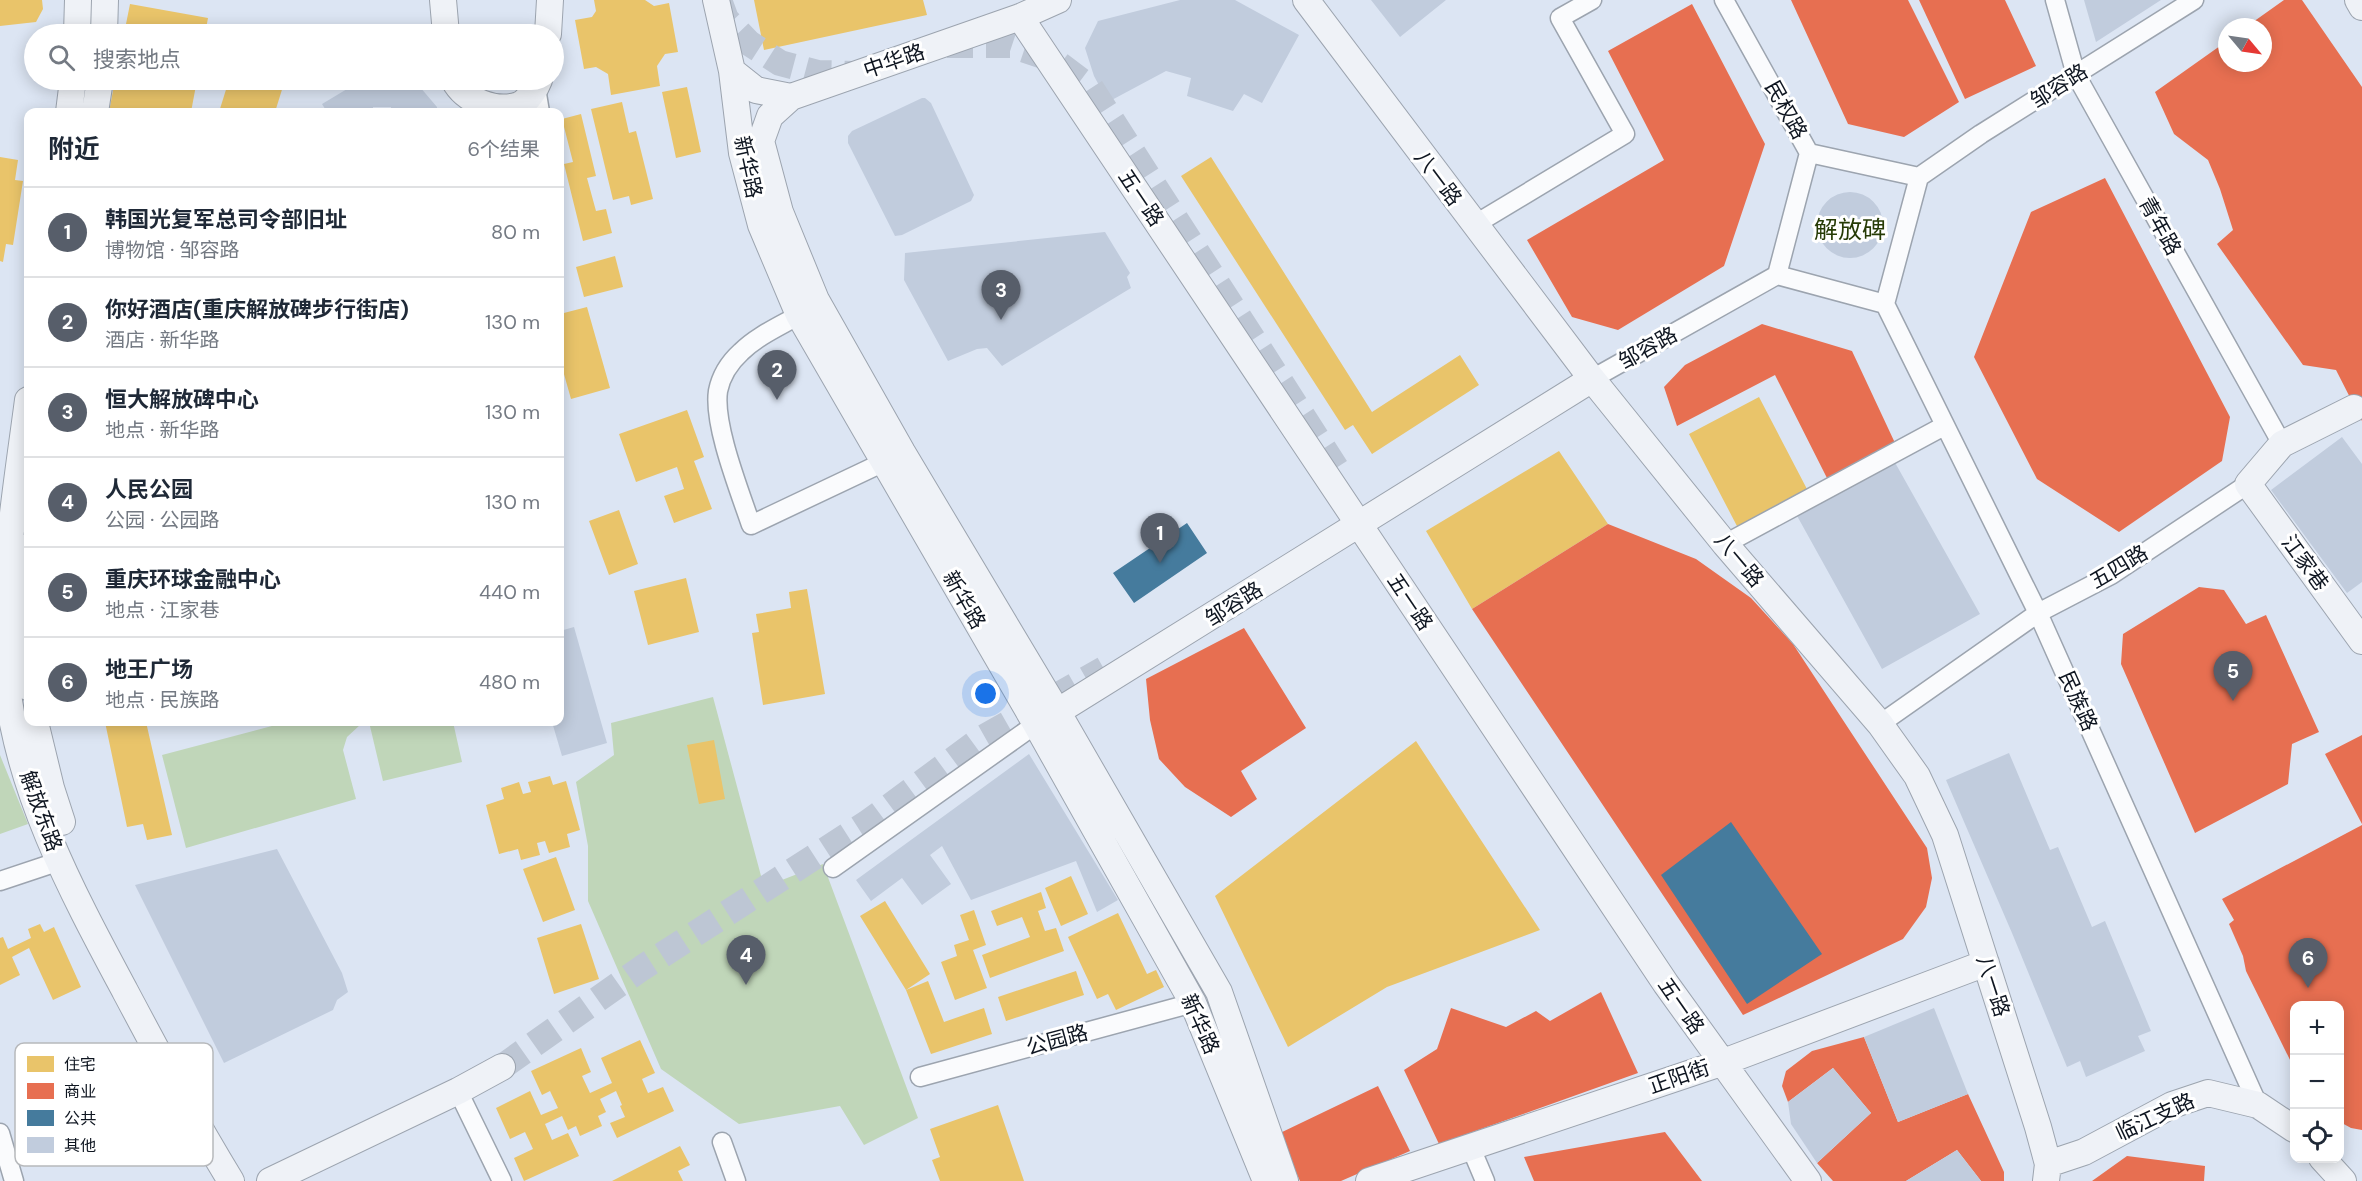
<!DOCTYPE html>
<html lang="zh">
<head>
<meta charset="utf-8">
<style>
  :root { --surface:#fff; --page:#f6f6f7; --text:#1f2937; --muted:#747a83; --line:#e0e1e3; --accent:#575e6a }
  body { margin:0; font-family:"DM Sans","Noto Sans SC",sans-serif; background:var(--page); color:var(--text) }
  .controls { position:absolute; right:18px; bottom:18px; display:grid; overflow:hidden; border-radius:12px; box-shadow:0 3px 15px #0003 }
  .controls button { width:54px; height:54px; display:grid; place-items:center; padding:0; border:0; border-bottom:2px solid var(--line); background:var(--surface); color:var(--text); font:30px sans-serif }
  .compass { position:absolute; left:2218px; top:18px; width:54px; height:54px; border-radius:50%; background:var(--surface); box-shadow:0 3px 15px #0003; rotate:119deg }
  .you { position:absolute; left:986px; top:694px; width:21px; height:21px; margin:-15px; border:4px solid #fff; border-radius:50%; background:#1a73e8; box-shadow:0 0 0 9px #1a73e833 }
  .badge { display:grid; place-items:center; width:39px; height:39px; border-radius:50%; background:var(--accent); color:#fff; font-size:20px; font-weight:700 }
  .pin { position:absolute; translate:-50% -50px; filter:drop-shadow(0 2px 3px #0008) }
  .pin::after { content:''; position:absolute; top:32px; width:21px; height:18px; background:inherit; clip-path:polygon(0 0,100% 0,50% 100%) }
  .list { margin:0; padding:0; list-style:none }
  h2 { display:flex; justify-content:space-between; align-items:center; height:78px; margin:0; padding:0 24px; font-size:26px }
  h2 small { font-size:20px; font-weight:400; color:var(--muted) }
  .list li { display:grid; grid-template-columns:39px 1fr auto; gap:18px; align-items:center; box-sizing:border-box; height:90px; padding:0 24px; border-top:2px solid var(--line) }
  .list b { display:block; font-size:22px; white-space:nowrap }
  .list p { margin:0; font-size:20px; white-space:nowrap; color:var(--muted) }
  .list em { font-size:20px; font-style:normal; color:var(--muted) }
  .icon { flex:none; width:33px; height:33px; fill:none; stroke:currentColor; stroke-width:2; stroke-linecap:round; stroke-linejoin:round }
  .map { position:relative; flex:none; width:2362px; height:1181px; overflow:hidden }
  .search { position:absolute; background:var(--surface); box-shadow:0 3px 15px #0003; left:24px; top:24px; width:540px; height:66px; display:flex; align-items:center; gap:15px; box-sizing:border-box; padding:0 21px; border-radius:33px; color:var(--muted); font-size:22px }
  .panel { position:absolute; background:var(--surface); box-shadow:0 3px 15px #0003; left:24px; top:108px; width:540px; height:618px; border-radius:12px }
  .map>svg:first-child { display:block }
</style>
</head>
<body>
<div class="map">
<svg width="2362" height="1181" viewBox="0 0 2362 1181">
  <rect width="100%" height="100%" fill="#dce5f3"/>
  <path fill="#c0d6b9" d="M713,697L764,887L823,864L918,1118L864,1145L840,1106L739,1124L661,1069L588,901V846L576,782L614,755L611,723Z
    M287,722H359L360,725L347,737L343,750L356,799L186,848L162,755Z
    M369,722H453L462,762L383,781Z
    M0,755L28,824L0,834Z"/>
  <path fill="#e9c46a" d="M0,0H42L43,9L36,22L0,26Z
    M594,0H645L654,6L669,3L678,52L665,54L657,66L660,86L611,95L608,74L596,67L584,69L575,20L592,17L596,11Z
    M754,0H923L927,15L764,50Z
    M130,4L208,18L205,34H124Z
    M115,80H197L191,112H109Z
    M229,80H285L275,112H219Z
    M687,87L701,152L676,158L662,92Z
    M622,102L629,133L636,131L653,199L631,205L629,196L613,200L591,109Z
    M581,114L596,176L587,178L596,211L606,209L612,233L583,241L564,164L573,162L562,119Z
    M0,157L18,160L15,180L23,181L13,245L6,244L3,262L0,261Z
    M1211,157L1372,412L1460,355L1479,385L1372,454L1353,425L1345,430L1181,176Z
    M615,256L623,287L584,297L576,267Z
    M587,307L610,388L571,399L560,360V314Z
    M1759,397L1808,491L1738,528L1689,434Z
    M687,410L704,457L694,461L712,509L674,523L664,496L684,489L677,467L636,482L619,434Z
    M1559,451L1608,524L1472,609L1426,531Z
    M619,510L638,564L609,575L589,521Z
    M686,578L699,632L648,645L634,591Z
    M807,589L825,694L763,705L752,633L759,632L756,614L791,608L789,592Z
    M105,722H146L172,835L147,840L143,824L127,827Z
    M714,740L725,799L699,804L687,745Z
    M1416,741L1540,930L1387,987L1288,1047L1215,896Z
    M550,776L553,785L566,781L580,830L567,834L570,847L549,853L545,841L537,843L540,855L521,860L518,849L499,854L486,805L504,799L501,788L519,782L523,794L531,792L528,782Z
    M556,857L575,910L543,922L523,869Z
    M1071,876L1088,914L1061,926L1045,888Z
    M1041,892L1046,908L1038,911L1045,931L1056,928L1064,951L990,978L982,955L1030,937L1022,917L997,926L991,911Z
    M885,901L930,974L906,990L928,981L944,1022L984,1008L992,1034L931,1054L906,990L860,916Z
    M974,910L986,945L973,950L987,988L955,1000L941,962L957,956L954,945L969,940L960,915Z
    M1118,913L1147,974L1156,970L1164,987L1116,1010L1108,994L1097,999L1068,937Z
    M40,924L44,932L54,927L81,987L53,1000L29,948L12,957L20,975L0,985V938L3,937L8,949L31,938L28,929Z
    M581,924L599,979L554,994L537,938Z
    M1076,971L1084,995L1006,1021L998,997Z
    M640,1040L655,1073L642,1079L648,1093L663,1087L674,1111L617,1138L610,1123L625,1117L620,1106L622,1105L616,1091L600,1099L606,1112L598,1116L602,1126L580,1136L576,1126L568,1130L562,1116L545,1124L552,1140L568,1133L579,1156L524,1181L514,1158L533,1149L525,1132L510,1139L496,1108L530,1091L541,1115L558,1108L550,1091L542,1095L531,1071L581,1048L591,1072L582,1076L590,1093L612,1083L601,1058Z
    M998,1105L1024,1181H940L932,1160L940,1157L930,1129Z
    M680,1146L690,1165L678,1171L683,1181H612Z"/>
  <path fill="#e76f51" d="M1791,0H1908L1959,102L1904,137L1848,124Z
    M1919,0H2005L2036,66L1965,99Z
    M2284,0H2302L2362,87V421L2336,370L2303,365L2217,244L2233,230L2220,189L2208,160L2174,134L2155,92L2227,41V63H2263V27H2246Z
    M1692,4L1765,144L1724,266L1618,330L1572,317L1527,240L1664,160L1608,51Z
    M2105,178L2230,417L2222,461L2119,532L2037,479L1974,357L2031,212Z
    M1762,324L1852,351L1895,443L1829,482L1775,375L1677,426L1664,387L1685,365Z
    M1608,524L1696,559L1751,598L1793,644L1927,848L1932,878L1926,907L1903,939L1743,1015L1472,609Z
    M2199,587L2224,590L2246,624L2266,615L2319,732L2292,744L2288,784L2195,833L2121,664L2123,634Z
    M1244,628L1306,728L1241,771L1257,799L1231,817L1185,787L1159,759L1150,720L1146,679Z
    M2362,735V824L2325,754Z
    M2362,825V1130L2351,1128L2340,1122V1006H2294V1068L2246,971L2243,956L2229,924L2234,920L2222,899Z
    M1601,992L1638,1073L1439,1144L1404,1070L1437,1049L1451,1008L1506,1027L1536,1011L1550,1021Z
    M1864,1037L1898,1122L1968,1094L2004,1172V1181H1981L1957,1150L1906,1181H1833L1817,1163L1871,1113L1833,1068L1788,1102L1782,1086L1786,1071L1812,1051Z
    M1378,1086L1410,1151L1341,1181H1300L1278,1134Z
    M1665,1132L1702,1181H1534L1524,1157Z
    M2127,1156L2205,1166L2204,1181H2092Z"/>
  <path fill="#457b9d" d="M1187,523L1207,553L1134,603L1113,573Z
    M1731,822L1822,954L1747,1004L1661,875Z"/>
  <path fill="#c1ccdd" d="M1180,0H1235L1299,35L1262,103L1244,94L1233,111L1187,96L1191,78L1166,71L1108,102L1094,76L1085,48L1098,21Z
    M1371,0H1446L1400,37Z
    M2084,0H2161L2096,42Z
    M345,80H414L437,107V112H391V107H373V112H327L322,104L347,89L342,85Z
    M922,98H925L931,103L974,195L971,201L902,235L895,236L848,143V136L852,131Z
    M1817 225a33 33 0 1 1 66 0a33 33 0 1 1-66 0Z
    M1105,232L1130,273L1127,277L1131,288L1002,366L987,348L977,349L948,361L904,280L905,253Z
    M2342,437L2362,464V582L2347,593L2271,490Z
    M1893,459L1980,614L1882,669L1796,514Z
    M574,627L607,743L562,756L552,722H560V631Z
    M2009,753L2050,850L2058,847L2092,927L2105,921L2151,1031L2138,1036L2145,1051L2086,1077L2080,1061L2067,1067L2012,933L1946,780Z
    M1029,754L1118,900L1097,912L1076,861L971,900L942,846L930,855L951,884L922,905L902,878L871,901L856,880Z
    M277,849L342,973L348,992L337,1000L333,1010L224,1063L135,885Z
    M1934,1008L1968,1094L1898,1122L1864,1037Z
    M1833,1068L1871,1113L1817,1163L1791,1124L1788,1102Z
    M1957,1150L1981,1181H1906Z"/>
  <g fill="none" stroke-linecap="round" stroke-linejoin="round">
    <path stroke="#bdc6d4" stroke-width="26" stroke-dasharray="26 13" stroke-linecap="butt" d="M719,0L726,19L749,43L780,63L818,73L855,74
      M947,45H1010L1052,59L1091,88L1336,468
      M502,1067L642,968L867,823L981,739L1104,669"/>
    <defs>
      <path id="street" d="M1724,0L1809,153L1919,177
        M2055,0L2076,75L2282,444
        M536,88L540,112
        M1474,225L1625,134L1560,18L1592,0
        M1777,275L1809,153
        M1885,304L2038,613L2258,1105
        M1885,304L1919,177L1981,134L2194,0
        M799,315C780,326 757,336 741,352C730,362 721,376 718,391C713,425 740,492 751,525L884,462
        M1592,379L1777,275L1885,304
        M1725,544L1944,426
        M1880,724L2038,613L2111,575L2248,484
        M833,868L1036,724
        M0,881L60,861
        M920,1077L1193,1003
        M458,1091L502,1181
        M0,1133L14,1181
        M722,1142L736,1181
        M1471,1148L1485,1181"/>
      <path id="secondary" d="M443,0L446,34
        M716,0L732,71L742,153L761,225L799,315L1036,724L1193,1003L1266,1181
        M1306,0L1592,379L1725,544L1880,724L1917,776L1945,835L2038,1127L2048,1164L2046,1181
        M2358,0L2362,7
        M1020,17L1666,984L1808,1181
        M77,34L78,0
        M104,34L105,0
        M548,34L550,0
        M732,71L756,90L791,97L1020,17L1058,0
        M454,80C465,101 496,113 519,105C528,101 536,88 539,80
        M791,97L770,116L761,141L780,212L816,300L902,452L1058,713L1219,992L1285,1181
        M69,112L73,80
        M95,112L100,80
        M28,400C16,492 0,582 6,675C15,787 73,894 125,991C159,1055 193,1119 231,1181
        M2354,408L2282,444L2248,484L2362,641
        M28,547C21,592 20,642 28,687
        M1044,720L1592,379
        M35,722L51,788L62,822
        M2322,1158L2343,1181
        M2048,1164L2084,1152L2172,1105L2208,1093L2258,1105L2294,1129
        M270,1181L458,1091L502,1067
        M1369,1181L1721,1063L1986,963"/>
    </defs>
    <use href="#street" stroke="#9ca4af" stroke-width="21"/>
    <use href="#secondary" stroke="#9ca4af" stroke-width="28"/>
    <use href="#street" stroke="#fafbfd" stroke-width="18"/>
    <use href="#secondary" stroke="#eff2f7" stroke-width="26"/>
  </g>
  <g text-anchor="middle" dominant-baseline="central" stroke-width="6" stroke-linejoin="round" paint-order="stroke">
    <g font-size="21" fill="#0f1621" stroke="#fff">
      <text transform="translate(894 61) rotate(-19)">中华路</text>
      <text transform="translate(2059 86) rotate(-32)">邹容路</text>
      <text transform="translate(1786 110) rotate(61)">民权路</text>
      <text transform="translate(748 167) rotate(78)">新华路</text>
      <text transform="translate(1438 178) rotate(53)">八一路</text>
      <text transform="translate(1141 198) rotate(56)">五一路</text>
      <text transform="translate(2160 226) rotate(61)">青年路</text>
      <text transform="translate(1648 348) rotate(-29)">邹容路</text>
      <text transform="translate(1739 560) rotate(50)">八一路</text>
      <text transform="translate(2305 563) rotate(54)">江家巷</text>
      <text transform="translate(2119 567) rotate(-31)">五四路</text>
      <text transform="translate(964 600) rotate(60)">新华路</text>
      <text transform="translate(1410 602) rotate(56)">五一路</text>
      <text transform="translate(1234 604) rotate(-32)">邹容路</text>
      <text transform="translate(2078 701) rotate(66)">民族路</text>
      <text transform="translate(41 811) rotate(70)">解放东路</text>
      <text transform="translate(1993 986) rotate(72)">八一路</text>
      <text transform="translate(1681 1006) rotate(55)">五一路</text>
      <text transform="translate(1200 1024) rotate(66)">新华路</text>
      <text transform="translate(1057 1040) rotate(-15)">公园路</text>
      <text transform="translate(1679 1077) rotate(-19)">正阳街</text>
      <text transform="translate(2155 1117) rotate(-25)">临江支路</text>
    </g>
    <g font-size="24" fill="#263b06" stroke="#fff">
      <text x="1850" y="229">解放碑</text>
    </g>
  </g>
  <rect x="15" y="1043" width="198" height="123" rx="9" fill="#fff" stroke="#b7b9bc" stroke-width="1.5"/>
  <rect x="27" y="1056" width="27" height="16" fill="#e9c46a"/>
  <rect x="27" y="1083" width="27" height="16" fill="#e76f51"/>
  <rect x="27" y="1110" width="27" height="16" fill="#457b9d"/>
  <rect x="27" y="1137" width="27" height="16" fill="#c1ccdd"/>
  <g font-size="16" fill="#0f1621">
    <text x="64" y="1070">住宅</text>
    <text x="64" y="1097">商业</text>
    <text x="64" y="1124">公共</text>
    <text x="64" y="1151">其他</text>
  </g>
</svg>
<div class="controls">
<button>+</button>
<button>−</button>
<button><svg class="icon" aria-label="locate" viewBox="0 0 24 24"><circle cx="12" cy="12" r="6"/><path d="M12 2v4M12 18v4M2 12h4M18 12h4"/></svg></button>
</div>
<svg class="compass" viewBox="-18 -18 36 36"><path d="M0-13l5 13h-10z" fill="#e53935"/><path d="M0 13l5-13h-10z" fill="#747a83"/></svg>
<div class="you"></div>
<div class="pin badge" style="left:1160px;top:563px">1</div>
<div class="pin badge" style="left:777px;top:400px">2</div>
<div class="pin badge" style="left:1001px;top:320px">3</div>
<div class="pin badge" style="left:746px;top:985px">4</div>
<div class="pin badge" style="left:2233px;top:701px">5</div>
<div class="pin badge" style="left:2308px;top:988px">6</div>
<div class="search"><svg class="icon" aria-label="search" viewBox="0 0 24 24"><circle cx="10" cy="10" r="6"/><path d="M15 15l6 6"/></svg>搜索地点</div>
<section class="panel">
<h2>附近<small>6个结果</small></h2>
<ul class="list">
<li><span class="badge">1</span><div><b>韩国光复军总司令部旧址</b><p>博物馆 · 邹容路</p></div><em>80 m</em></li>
<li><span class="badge">2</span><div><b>你好酒店(重庆解放碑步行街店)</b><p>酒店 · 新华路</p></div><em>130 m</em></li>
<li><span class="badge">3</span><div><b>恒大解放碑中心</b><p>地点 · 新华路</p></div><em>130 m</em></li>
<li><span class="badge">4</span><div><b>人民公园</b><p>公园 · 公园路</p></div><em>130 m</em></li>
<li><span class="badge">5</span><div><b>重庆环球金融中心</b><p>地点 · 江家巷</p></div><em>440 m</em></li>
<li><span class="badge">6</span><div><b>地王广场</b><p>地点 · 民族路</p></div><em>480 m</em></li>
</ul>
</section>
</div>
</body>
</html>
